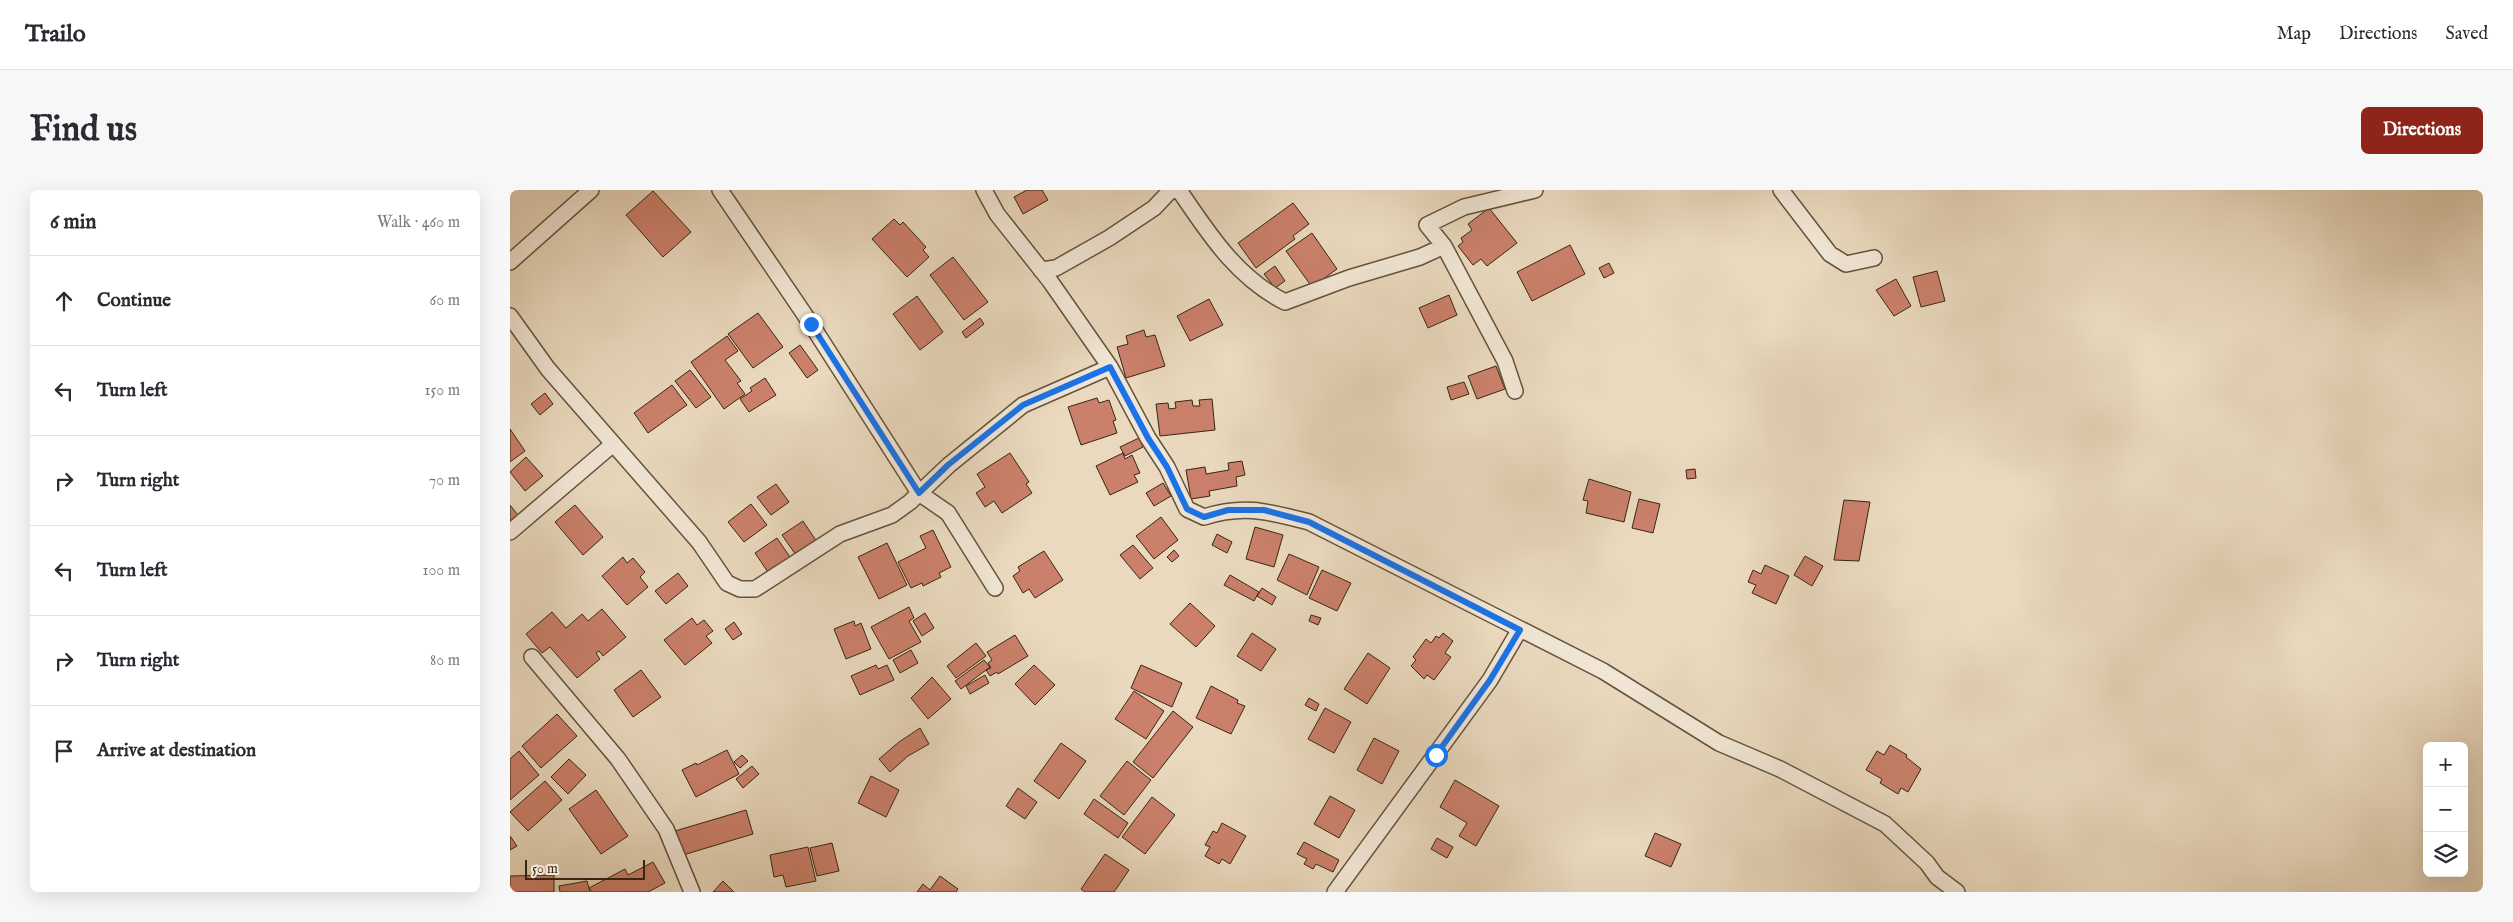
<!DOCTYPE html>
<html lang="en">
<head>
<meta charset="utf-8">
<style>
  :root { --surface:#fff; --page:#f7f7f7; --text:#2b2b33; --muted:#7c7c81; --line:#e1e1e2; --accent:#8f2418 }
  body { margin:0; font-family:"IM FELL English",serif; background:var(--page); color:var(--text) }
  .controls { position:absolute; right:15px; bottom:15px; display:grid; overflow:hidden; border-radius:8px; box-shadow:0 5px 20px #0002 }
  .controls button { width:45px; height:45px; display:grid; place-items:center; padding:0; border:0; border-bottom:1px solid var(--line); background:var(--surface); color:var(--text); font:25px sans-serif }
  .scale { position:absolute; left:15px; bottom:12px; width:120px; box-sizing:border-box; padding-left:5px; border:2px solid #382612; border-top:0; font-size:14px; line-height:18px; white-space:nowrap; color:#382612; -webkit-text-stroke:4px #f1e6d5; paint-order:stroke }
  .stop { position:absolute; width:15px; height:15px; margin:-11px; border:4px solid #1a73e8; border-radius:50%; background:#fff }
  .stop.end { background:#1a73e8; border-color:#fff; box-shadow:0 1px 5px #0008 }
  .list { margin:0; padding:0; list-style:none }
  h2 { display:flex; justify-content:space-between; align-items:center; height:65px; margin:0; padding:0 20px; font-size:21px }
  h2 small { font-size:16px; font-weight:400; color:var(--muted) }
  .list li { display:grid; grid-template-columns:32px 1fr auto; gap:15px; align-items:center; box-sizing:border-box; height:90px; padding:0 20px; border-top:1px solid var(--line) }
  .list b { display:block; font-size:19px; white-space:nowrap }
  .list em { font-size:16px; font-style:normal; color:var(--muted) }
  .icon { flex:none; width:28px; height:28px; fill:none; stroke:currentColor; stroke-width:2; stroke-linecap:round; stroke-linejoin:round }
  .map { position:relative; flex:none; width:1973px; height:702px; overflow:hidden; border-radius:8px }
  header { display:flex; align-items:center; gap:30px; box-sizing:border-box; height:70px; padding:0 25px; background:var(--surface); border-bottom:1px solid var(--line) }
  header strong { font-size:24px }
  nav { display:flex; gap:28px; margin-inline-start:auto; font-size:18px }
  .intro { display:flex; align-items:center; justify-content:space-between; box-sizing:border-box; height:120px; padding:0 30px }
  h1 { margin:0; font-size:35px }
  .button { padding:12px 22px; border-radius:8px; background:var(--accent); color:#fff; font-size:18px; font-weight:700 }
  main { display:flex; gap:30px; padding:0 30px }
  aside { flex:1; background:var(--surface); border-radius:8px; box-shadow:0 5px 20px #0002 }
  .map>svg:first-child { display:block }
</style>
</head>
<body>
<header>
<strong>Trailo</strong>
<nav><a>Map</a><a>Directions</a><a>Saved</a></nav>
</header>
<div class="intro"><h1>Find us</h1><a class="button">Directions</a></div>
<main>
<aside>
<h2>6 min<small>Walk · 460 m</small></h2>
<ul class="list">
<li><svg class="icon" aria-label="ahead" viewBox="0 0 24 24"><path d="M12 20V5M6 11l6-6 6 6"/></svg><div><b>Continue</b></div><em>60 m</em></li>
<li><svg class="icon" aria-label="left" viewBox="0 0 24 24"><path d="M17 20v-9H6M10 6l-5 5 5 5"/></svg><div><b>Turn left</b></div><em>150 m</em></li>
<li><svg class="icon" aria-label="right" viewBox="0 0 24 24"><path d="M7 20v-9h11M14 6l5 5-5 5"/></svg><div><b>Turn right</b></div><em>70 m</em></li>
<li><svg class="icon" aria-label="left" viewBox="0 0 24 24"><path d="M17 20v-9H6M10 6l-5 5 5 5"/></svg><div><b>Turn left</b></div><em>100 m</em></li>
<li><svg class="icon" aria-label="right" viewBox="0 0 24 24"><path d="M7 20v-9h11M14 6l5 5-5 5"/></svg><div><b>Turn right</b></div><em>80 m</em></li>
<li><svg class="icon" aria-label="arrive" viewBox="0 0 24 24"><path d="M6 21V4h12l-3 4 3 4H6"/></svg><div><b>Arrive at destination</b></div></li>
</ul>
</aside>
<div class="map">
<svg width="1973" height="702" viewBox="0 0 1973 702">
  <rect width="100%" height="100%" fill="#ead9be"/>
  <filter id="stains"><feTurbulence type="fractalNoise" baseFrequency=".004" numOctaves="4"/><feColorMatrix values="0 0 0 0 .2 0 0 0 0 .09 0 0 0 0 .02 0 0 0 .5 -.17"/></filter>
  <radialGradient id="worn" r=".72"><stop offset=".6" stop-color="#630" stop-opacity="0"/><stop offset="1" stop-color="#630" stop-opacity=".3"/></radialGradient>
  <path fill="#cb806b" stroke="#382612" d="M517,0H532L538,10L513,24L504,7Z
    M143,1L181,42L153,67L116,25Z
    M783,13L799,34L783,46L785,49L746,78L728,53Z
    M979,18L1007,53L977,76L971,69L963,75L948,56L953,52L951,48L962,40L958,34Z
    M384,29L390,35L393,32L416,57L413,60L419,67L397,87L362,49Z
    M802,43L827,79L802,97L776,61Z
    M1060,55L1075,84L1022,111L1007,82Z
    M443,67L478,112L454,130L420,85Z
    M1099,73L1104,83L1094,88L1089,78Z
    M765,76L775,91L765,98L754,84Z
    M1427,81L1435,111L1411,117L1403,87Z
    M1386,89L1401,116L1384,126L1366,100Z
    M939,105L947,125L918,138L909,118Z
    M407,106L433,142L410,160L383,124Z
    M699,109L713,135L680,151L667,126Z
    M248,123L273,157L243,178L218,144Z
    M470,128L474,134L456,148L452,142Z
    M634,140L636,147L645,145L655,176L616,188L607,157L618,154L616,146Z
    M217,146L228,161L215,170L231,191L227,193L235,204L214,219L181,172Z
    M290,155L308,180L297,188L279,163Z
    M986,176L995,199L967,209L958,186Z
    M180,180L201,207L186,218L165,191Z
    M255,188L266,205L239,222L230,209L242,201L240,198Z
    M954,192L959,204L941,210L937,197Z
    M162,195L177,215L138,243L124,223Z
    M35,203L43,214L30,225L21,214Z
    M587,208L589,213L599,210L606,230L603,231L607,243L571,255L558,217Z
    M702,209L705,240L650,246L646,214L658,213L659,219L666,218L665,212L682,210L683,216H690L689,210Z
    M0,239L15,261L0,272Z
    M629,248L633,257L615,266L610,257Z
    M500,263L519,292L516,294L522,303L492,323L484,311L475,317L466,303L475,297L467,284Z
    M613,263L615,269L622,265L630,283L624,285L628,292L600,305L586,276Z
    M16,267L33,286L15,301L0,282Z
    M732,271L735,285L726,287L727,296L699,301L700,306L681,309L676,280L695,277L696,284L719,280L718,273Z
    M1185,279L1186,288L1177,289L1176,280Z
    M1079,289L1121,302L1114,332L1076,323L1078,311L1073,310Z
    M653,293L661,306L644,316L636,303Z
    M266,294L279,312L261,325L247,307Z
    M1129,309L1150,314L1143,343L1122,338Z
    M1334,310L1360,312L1349,371L1324,370Z
    M241,314L257,335L234,352L218,332Z
    M0,315L8,325L0,331Z
    M65,315L93,347L73,365L45,332Z
    M651,327L668,350L644,369L626,346Z
    M293,331L307,352L286,365L272,345Z
    M745,337L773,345L764,377L736,369Z
    M423,340L441,377L429,383L431,387L413,396L412,393L401,398L388,372L416,358L410,346Z
    M707,344L722,352L717,363L702,355Z
    M267,348L282,370L260,385L245,363Z
    M377,353L397,395L369,409L348,367Z
    M623,355L643,378L630,389L610,365Z
    M664,360L669,366L662,372L657,367Z
    M534,361L553,390L525,408L519,399L513,403L503,386L510,381L508,377Z
    M779,364L809,377L797,405L767,390Z
    M1295,366L1313,376L1302,396L1284,385Z
    M113,367L117,373L123,368L135,382L130,387L138,397L117,415L92,386Z
    M1255,375L1279,386L1266,414L1242,403L1246,395L1238,392L1243,380L1251,384Z
    M812,380L841,393L827,421L799,408Z
    M168,383L178,396L156,414L145,401Z
    M720,385L749,402L744,411L714,395Z
    M752,398L766,407L762,415L747,406Z
    M680,413L705,436L686,457L660,434Z
    M399,417L404,428L399,431L411,452L379,469L361,437Z
    M92,419L116,447L93,466L89,461L86,463L90,469L67,488L40,457L32,463L16,444L42,422L56,438L72,424L78,431Z
    M415,423L424,438L412,446L403,431Z
    M801,425L811,428L808,435L799,431Z
    M182,428L187,435L194,430L203,441L196,446L202,453L175,475L154,450Z
    M344,431L345,436L351,433L361,459L336,469L324,439Z
    M224,432L232,444L223,450L215,439Z
    M742,443L766,459L751,481L727,466Z
    M933,443L943,451L935,463L941,467L924,490L917,485L914,489L901,476L906,470L903,467L916,449L921,453L926,446L929,448Z
    M505,445L518,466L488,484L487,482L480,486L476,480L481,478L478,473L482,470L477,462Z
    M466,453L476,466L446,488L437,476Z
    M401,460L408,473L390,483L383,470Z
    M858,463L880,478L857,514L834,499Z
    M474,470L480,477L451,499L445,491Z
    M366,475L368,479L377,475L384,490L350,505L341,486Z
    M524,475L545,495L525,515L505,494Z
    M631,475L672,493L662,517L621,498Z
    M131,480L151,507L123,527L104,500Z
    M475,485L479,493L460,504L456,496Z
    M422,487L441,509L418,529L401,508Z
    M701,496L728,510L727,513L735,516L721,544L686,528Z
    M624,501L654,521L636,549L605,529Z
    M799,508L809,514L806,521L795,515Z
    M815,518L841,532L824,563L798,549Z
    M663,521L683,537L643,588L623,572Z
    M47,524L67,546L31,578L12,556Z
    M410,538L419,554L398,566L380,582L369,569L389,552Z
    M864,548L889,561L872,594L847,580Z
    M551,553L576,571L549,609L524,591Z
    M1380,555L1397,565L1396,567L1411,579L1398,602L1391,598L1388,604L1370,593L1372,589L1356,580L1367,561L1374,565Z
    M217,560L229,584L186,607L172,580L186,573L187,575Z
    M9,561L29,585L0,610V569Z
    M232,565L238,571L230,578L224,572Z
    M59,569L76,585L58,604L41,587Z
    M617,571L641,590L614,625L590,606Z
    M242,576L249,584L233,598L226,589Z
    M361,586L389,600L376,627L348,613Z
    M945,590L989,616L966,656L949,646L957,633L930,617Z
    M35,591L52,610L18,641L0,622Z
    M508,598L527,612L515,629L496,616Z
    M86,600L118,646L91,664L59,619Z
    M820,606L845,620L829,648L804,634Z
    M642,607L665,625L635,664L612,647Z
    M584,609L618,633L608,648L574,624Z
    M236,620L243,644L173,665L165,641Z
    M712,633L736,646L720,674L712,669L709,674L695,666L700,657L695,655L703,641L707,643Z
    M1145,643L1171,654L1161,677L1135,666Z
    M0,646L7,656L0,660Z
    M927,648L943,657L937,668L921,659Z
    M794,652L829,670L823,682L806,674L803,679L794,674L797,669L787,664Z
    M322,653L329,681L307,686L300,658Z
    M298,657L306,691L276,697L273,685L264,687L260,665Z
    M595,664L619,680L604,702H575L571,699Z
    M143,672L155,693L138,702H82L79,698L115,679L118,685Z
    M44,685V702H0V686Z
    M430,686L448,699L446,702H407L413,694L420,700Z
    M77,691L80,702H50L49,696Z
    M213,691L224,702H203Z"/>
  <g fill="none" stroke-linecap="round" stroke-linejoin="round">
    <defs>
      <path id="minor" d="M210,0L301,134L409,303L438,323L485,398
        M474,0L487,24L540,91L600,177L638,248L657,277L677,319L694,327C735,314 759,322 799,332L1093,481L1209,553L1270,579L1375,634L1417,673L1427,687L1447,702
        M669,0C699,44 726,87 775,112L839,88L910,67L934,56L995,171L1005,201
        M1271,0L1320,64L1336,74L1364,68
        M934,56L917,35L954,17L1025,0
        M0,72L81,0
        M531,80L546,78L599,48L644,18L661,0
        M0,126L38,179L189,352L217,393L230,399H245L330,344L382,325L400,312L439,275L513,215L600,177
        M0,342L102,255
        M22,467L108,569L156,639L182,702
        M825,702L980,490L1010,439"/>
    </defs>
    <use href="#minor" stroke="#64533d" stroke-width="18"/>
    <use href="#minor" stroke="#f1e6d5" stroke-width="15"/>
  </g>
  <g fill="none" stroke-linecap="round" stroke-linejoin="round">
    <path stroke="#1a73e8" stroke-width="6" d="M301,134L409,303L438,275L513,215L600,177L638,248L657,277L677,319L694,327L718,320H754L799,332L1010,440L980,490L926,565"/>
  </g>
  <rect width="100%" height="100%" filter="url(#stains)"/>
  <rect width="100%" height="100%" fill="url(#worn)"/>
</svg>
<div class="controls">
<button>+</button>
<button>−</button>
<button><svg class="icon" aria-label="layers" viewBox="0 0 24 24"><path d="M12 4l9 5-9 5-9-5zM3 14l9 5 9-5"/></svg></button>
</div>
<div class="scale">50 m</div>
<div class="stop" style="left:926px;top:565px"></div>
<div class="stop end" style="left:301px;top:134px"></div>
</div>
</main>
</body>
</html>
